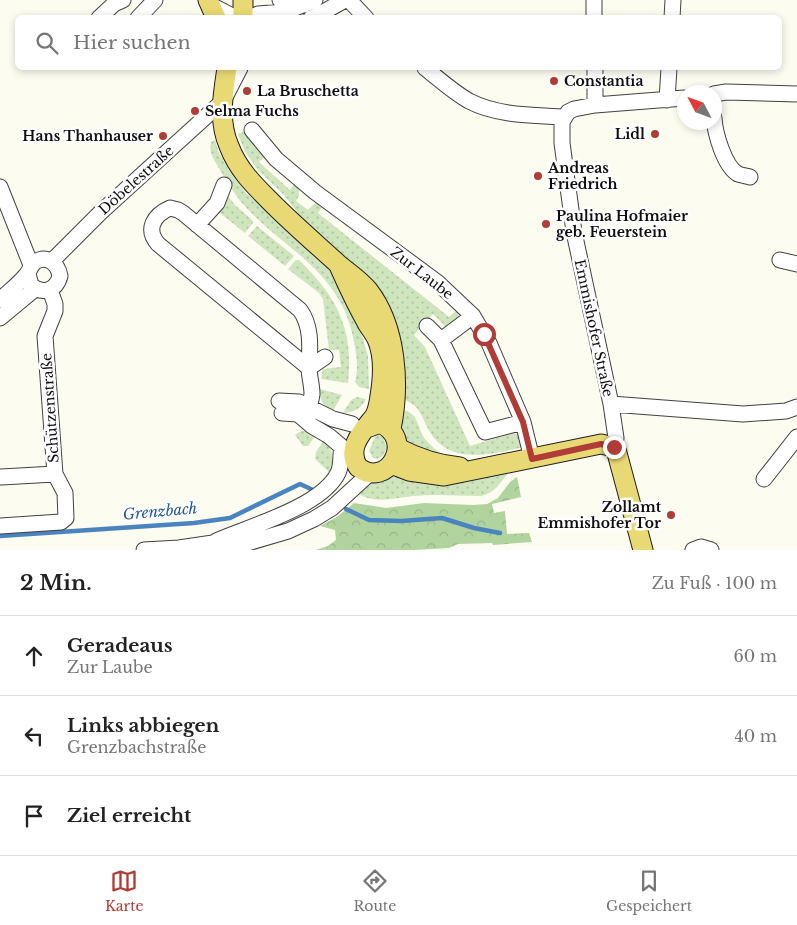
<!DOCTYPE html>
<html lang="de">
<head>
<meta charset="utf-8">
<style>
  :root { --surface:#fff; --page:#f6f6f6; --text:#222; --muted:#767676; --line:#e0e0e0; --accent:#af3c35 }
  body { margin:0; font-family:"Libre Baskerville",serif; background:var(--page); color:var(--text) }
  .compass { position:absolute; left:677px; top:85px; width:45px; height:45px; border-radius:50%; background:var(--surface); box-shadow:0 2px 8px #0003; rotate:311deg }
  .stop { position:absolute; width:15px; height:15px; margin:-11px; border:4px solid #af3c35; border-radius:50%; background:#fff }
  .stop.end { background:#af3c35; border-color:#fff; box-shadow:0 1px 5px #0008 }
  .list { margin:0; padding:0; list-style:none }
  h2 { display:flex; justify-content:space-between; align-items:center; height:65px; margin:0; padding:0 20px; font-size:21px }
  h2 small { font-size:16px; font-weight:400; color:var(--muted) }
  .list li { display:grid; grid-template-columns:32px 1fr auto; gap:15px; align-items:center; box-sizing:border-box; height:80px; padding:0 20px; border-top:1px solid var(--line) }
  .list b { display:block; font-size:19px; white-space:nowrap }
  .list p { margin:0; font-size:16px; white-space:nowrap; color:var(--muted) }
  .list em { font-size:16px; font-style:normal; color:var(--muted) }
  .icon { flex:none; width:28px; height:28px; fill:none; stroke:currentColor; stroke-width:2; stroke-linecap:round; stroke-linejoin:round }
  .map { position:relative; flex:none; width:797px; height:550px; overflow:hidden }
  .search { position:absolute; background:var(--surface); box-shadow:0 2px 8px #0003; left:15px; right:15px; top:15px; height:55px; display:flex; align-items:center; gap:12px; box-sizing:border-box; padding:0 18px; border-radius:8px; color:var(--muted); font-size:19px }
  .sheet { height:305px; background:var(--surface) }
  nav { display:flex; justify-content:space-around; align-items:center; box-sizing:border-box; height:70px; border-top:1px solid var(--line); background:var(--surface); font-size:14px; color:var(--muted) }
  nav a { display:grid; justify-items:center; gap:2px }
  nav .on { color:var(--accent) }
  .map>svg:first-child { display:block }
</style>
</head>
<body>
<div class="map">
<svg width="797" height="550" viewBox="0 0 797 550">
  <defs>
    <pattern id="grass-dots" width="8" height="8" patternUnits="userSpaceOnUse" patternTransform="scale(1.25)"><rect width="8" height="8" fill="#cee5be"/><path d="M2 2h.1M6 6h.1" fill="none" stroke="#b0c3a2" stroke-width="1.8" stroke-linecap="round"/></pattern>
    <pattern id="forest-crowns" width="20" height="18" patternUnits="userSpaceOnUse" patternTransform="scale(1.25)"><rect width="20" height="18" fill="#b1d49f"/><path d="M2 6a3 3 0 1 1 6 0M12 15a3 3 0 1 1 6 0" fill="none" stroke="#97b588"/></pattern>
  </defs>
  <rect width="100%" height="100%" fill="#fdfcf1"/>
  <path fill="url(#grass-dots)" d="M246,131L266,156L259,162L290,190L295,183L299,187V196L296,201L308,210L316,202L324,204L318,213L449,317L458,309L459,314L457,319L446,327L433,314L414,335L425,347L470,446L513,433L521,435L524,447C493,454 450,466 430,432C420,415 421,405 400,398L354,265L304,221L284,195L259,171L245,152L238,134Z
    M215,140L219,153L228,169L246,193L329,266L360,329L368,356L369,389L359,387L355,382C359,367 356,352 353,337C339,269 282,249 241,202C233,192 227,181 220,170C215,161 208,153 211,142Z
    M228,196L235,205L252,220L253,223L245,233L215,209Z
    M257,226L294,256L285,266L248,236Z
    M296,260H299C337,297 354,329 348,383L321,379L323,369L341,367L339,350H329L323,299L319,293L288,269Z
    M320,389L342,395L333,411C324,407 318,398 320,389Z
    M357,397L366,399C362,408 353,413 343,413L351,400Z
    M398,409C420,412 415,424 425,439C431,446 438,452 446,457L408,445L398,426Z
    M301,431H308L316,435L308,446H303L295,435Z
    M376,434L382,436L387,447L384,455L377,459L373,458L369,451Z
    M324,440C334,451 334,460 331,474L315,459L316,452Z
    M510,471C500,482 496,493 481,496C459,496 435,494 413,496C394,498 373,505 356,492C385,473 397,475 429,481C436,482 442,484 449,484C469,483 490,476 510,471Z"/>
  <path fill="url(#forest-crowns)" d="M517,477L521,497L492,504L494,513L505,511L507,534L529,533L532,542L493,545L492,543L458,544L449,548L415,550H316L328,546L336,540L335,530L320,526L337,517L354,503L386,508L424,503L473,505L487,504L498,498L510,482Z"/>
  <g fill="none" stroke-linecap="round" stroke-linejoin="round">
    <path stroke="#4a84be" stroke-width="4.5" d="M346,509L369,520L401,521L442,518L474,528L500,533
      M0,536L194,523L230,518L300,484L313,490"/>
    <defs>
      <path id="minor" d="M280,0L304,5
        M349,0L366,18
        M594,0V18
        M211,5L236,18
        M99,18L114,4L123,0
        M138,18L155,0
        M249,18L258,14L285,12L315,0
        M311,18L320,14L345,0
        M672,18L673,0
        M425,68C439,79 453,92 469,101C498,116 533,115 564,117
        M595,68V105
        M714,94L726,92L797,94
        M667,100L669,68
        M714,118C715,133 724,166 738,174C741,175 746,176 750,177
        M252,130L276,159L315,192L437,282L473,316L489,343L523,422L532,459
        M0,187L31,265
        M197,225L217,203L224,185
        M780,260L797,264
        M52,261L101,212L223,101L240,68
        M0,300C8,292 19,284 26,275C30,271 30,266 35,262C47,254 58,264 60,276C56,291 42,295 31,285L28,274
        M0,318L35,289
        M427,326L441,340L485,432L523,422
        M441,340L473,316
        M309,368L325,357
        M279,401L299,402L333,419L352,424
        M611,404L743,414L786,411L797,407
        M306,420C308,412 311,402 312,394C312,385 309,376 309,367C310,348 312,326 300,310L183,213L178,210L170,208C154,215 145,229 158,244L309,368
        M614,447L616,438L611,404L574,232L562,143V122L568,112L574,109L595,105L684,98
        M1,477L55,474
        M764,479L797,437
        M0,526L61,522L66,518L65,493L55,474L45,336L55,311V304L50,290
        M216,541C250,526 321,507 338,473C342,465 340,456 342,447L329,436L312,426L298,414L282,413
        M144,550L179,548L213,543L244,544L288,531L314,519L332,508L369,474
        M693,550L701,547L711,550"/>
      <path id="major" d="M208,0L216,18
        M243,0V18
        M227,68C223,94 218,121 229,146C238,170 255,186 272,203C293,224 315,243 337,263C347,272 359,279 368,290C397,327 400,386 391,429
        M340,268C348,286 357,305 367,323C370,328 374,333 377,339C384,355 383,378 380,396C379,403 378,411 374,417C362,432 346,448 358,467C387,490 417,440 380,423L364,429
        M398,448C417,458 439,465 460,467
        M391,464L409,471L444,476L601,444L614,447L617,453L643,550"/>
    </defs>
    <use href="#minor" stroke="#414141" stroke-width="17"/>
    <use href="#major" stroke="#1f1f1f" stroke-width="21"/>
    <use href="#minor" stroke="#fff" stroke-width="15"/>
    <use href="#major" stroke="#e9d975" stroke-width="19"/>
  </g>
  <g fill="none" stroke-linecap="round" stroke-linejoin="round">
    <path stroke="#af3c35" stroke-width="6" d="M484,334L523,422L532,459L601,444L614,447"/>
  </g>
  <g fill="#af3c35" stroke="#fff" stroke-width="2">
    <circle cx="554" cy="81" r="5"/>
    <circle cx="247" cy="91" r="5"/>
    <circle cx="195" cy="111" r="5"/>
    <circle cx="655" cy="134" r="5"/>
    <circle cx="163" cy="136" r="5"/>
    <circle cx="538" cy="176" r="5"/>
    <circle cx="546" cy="224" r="5"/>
    <circle cx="671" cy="515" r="5"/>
  </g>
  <g text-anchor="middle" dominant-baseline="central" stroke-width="5" stroke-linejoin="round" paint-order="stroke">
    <g font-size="14" font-weight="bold" fill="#0e0e0e" stroke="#fff" text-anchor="start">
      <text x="564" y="81">Constantia</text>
      <text x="257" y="91">La Bruschetta</text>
      <text x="205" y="111">Selma Fuchs</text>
      <text x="645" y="134" text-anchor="end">Lidl</text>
      <text x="153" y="136" text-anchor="end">Hans Thanhauser</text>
      <text x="548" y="168">Andreas<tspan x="548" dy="16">Friedrich</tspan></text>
      <text x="556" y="216">Paulina Hofmaier<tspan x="556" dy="16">geb. Feuerstein</tspan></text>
      <text x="661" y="507" text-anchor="end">Zollamt<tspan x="661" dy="16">Emmishofer Tor</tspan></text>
    </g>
    <g font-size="14" fill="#0e0e0e" stroke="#fff">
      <text transform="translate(136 180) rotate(-42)">Döbelestraße</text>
      <text transform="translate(422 273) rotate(38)">Zur Laube</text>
      <text transform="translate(594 328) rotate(78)">Emmishofer Straße</text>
      <text transform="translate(50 408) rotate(-94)">Schützenstraße</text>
    </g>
    <g font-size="15" font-style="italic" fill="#255893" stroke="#fff">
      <text transform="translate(160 511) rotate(-5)">Grenzbach</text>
    </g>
  </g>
</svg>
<svg class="compass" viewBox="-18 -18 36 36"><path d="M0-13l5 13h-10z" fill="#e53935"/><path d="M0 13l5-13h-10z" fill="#767676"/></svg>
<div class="stop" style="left:484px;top:334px"></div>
<div class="stop end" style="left:614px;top:447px"></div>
<div class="search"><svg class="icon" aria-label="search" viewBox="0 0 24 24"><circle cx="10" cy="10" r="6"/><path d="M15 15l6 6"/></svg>Hier suchen</div>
</div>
<section class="sheet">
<h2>2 Min.<small>Zu Fuß · 100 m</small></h2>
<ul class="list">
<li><svg class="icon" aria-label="ahead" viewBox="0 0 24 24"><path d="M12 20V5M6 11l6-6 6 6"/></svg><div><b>Geradeaus</b><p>Zur Laube</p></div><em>60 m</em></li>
<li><svg class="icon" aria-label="left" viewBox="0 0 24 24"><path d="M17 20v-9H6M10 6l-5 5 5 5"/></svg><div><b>Links abbiegen</b><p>Grenzbachstraße</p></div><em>40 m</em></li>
<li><svg class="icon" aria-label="arrive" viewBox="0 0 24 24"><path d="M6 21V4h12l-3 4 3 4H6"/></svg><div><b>Ziel erreicht</b></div></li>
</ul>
</section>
<nav>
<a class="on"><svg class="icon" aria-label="map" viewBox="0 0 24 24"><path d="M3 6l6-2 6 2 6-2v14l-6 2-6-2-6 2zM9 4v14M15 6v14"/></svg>Karte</a>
<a><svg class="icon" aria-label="directions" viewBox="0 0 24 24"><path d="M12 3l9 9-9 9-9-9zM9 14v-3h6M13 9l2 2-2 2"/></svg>Route</a>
<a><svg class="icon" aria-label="saved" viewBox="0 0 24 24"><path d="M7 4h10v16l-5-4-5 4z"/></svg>Gespeichert</a>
</nav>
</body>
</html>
